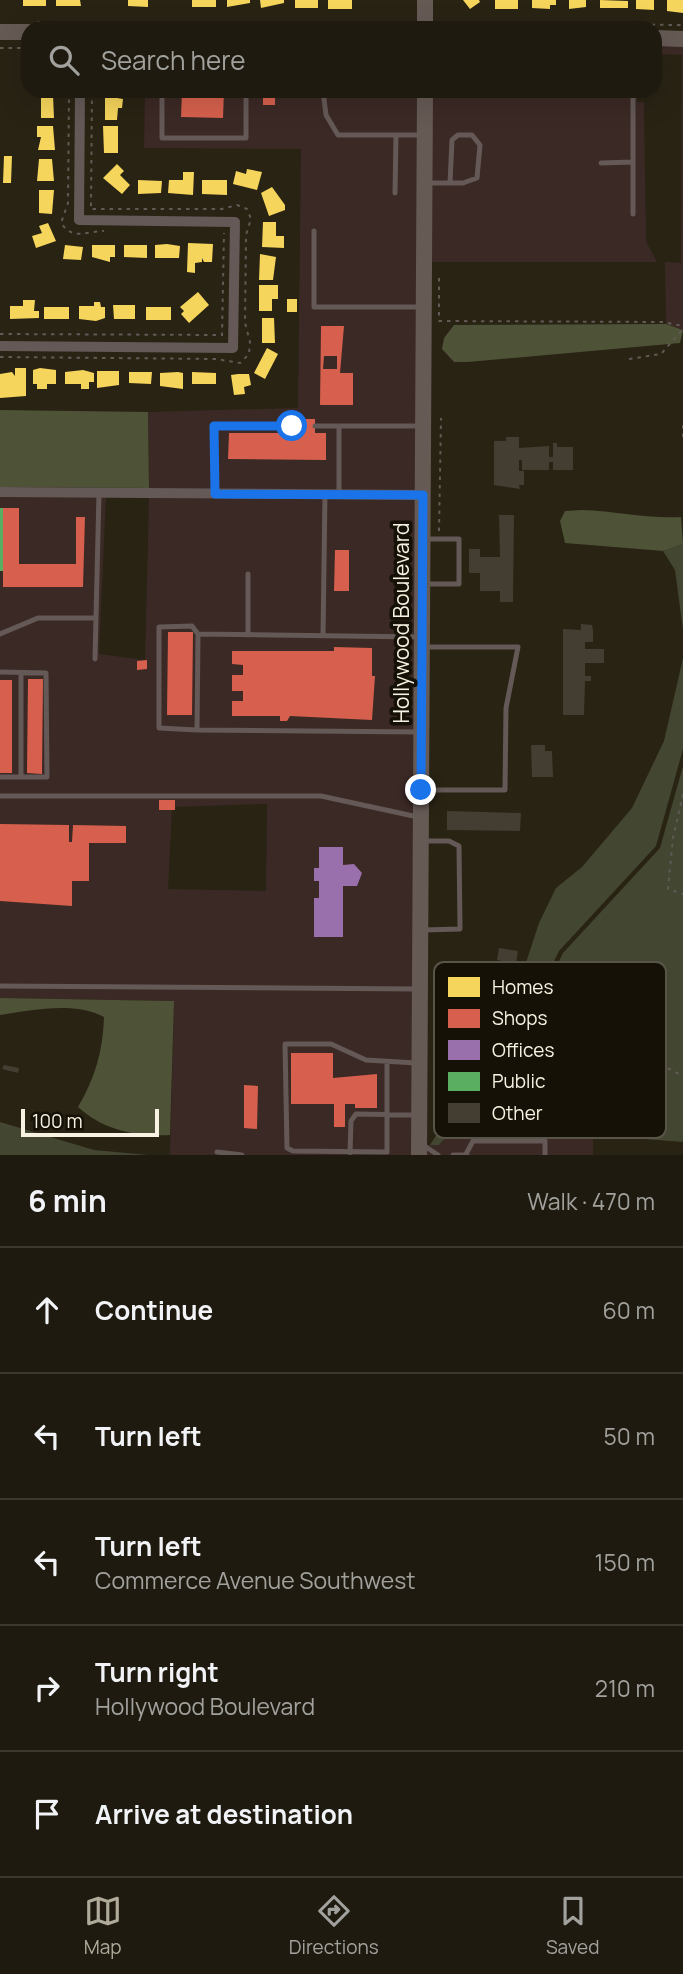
<!DOCTYPE html>
<html lang="en">
<head>
<meta charset="utf-8">
<style>
  :root { --surface:#1f1a0f; --page:#272318; --text:#f1f3f6; --muted:#a1a19e; --line:#3c382f; --accent:#afaa99 }
  body { margin:0; font-family:Manrope,sans-serif; background:var(--page); color:var(--text) }
  .scale { position:absolute; left:21px; bottom:18px; width:138px; box-sizing:border-box; padding-left:7px; border:4px solid #f7f2e1; border-top:0; font-size:19px; line-height:24px; white-space:nowrap; color:#f7f2e1; -webkit-text-stroke:5px #151106; paint-order:stroke }
  .stop { position:absolute; width:21px; height:21px; margin:-16px; border:5px solid #1a73e8; border-radius:50%; background:#fff }
  .stop.end { background:#1a73e8; border-color:#fff; box-shadow:0 2px 7px #0008 }
  .list { margin:0; padding:0; list-style:none }
  h2 { display:flex; justify-content:space-between; align-items:center; height:91px; margin:0; padding:0 28px; font-size:30px }
  h2 small { font-size:23px; font-weight:400; color:var(--muted) }
  .list li { display:grid; grid-template-columns:46px 1fr auto; gap:21px; align-items:center; box-sizing:border-box; height:126px; padding:0 28px; border-top:2px solid var(--line) }
  .list b { display:block; font-size:26px; white-space:nowrap }
  .list p { margin:0; font-size:23px; white-space:nowrap; color:var(--muted) }
  .list em { font-size:23px; font-style:normal; color:var(--muted) }
  .icon { flex:none; width:38px; height:38px; fill:none; stroke:currentColor; stroke-width:2; stroke-linecap:round; stroke-linejoin:round }
  .map { position:relative; flex:none; width:683px; height:1155px; overflow:hidden }
  .search { position:absolute; background:var(--surface); box-shadow:0 7px 28px #0002; left:21px; right:21px; top:21px; height:77px; display:flex; align-items:center; gap:18px; box-sizing:border-box; padding:0 24px; border-radius:21px; color:var(--muted); font-size:26px }
  .sheet { height:721px; background:var(--surface) }
  nav { display:flex; justify-content:space-around; align-items:center; box-sizing:border-box; height:98px; border-top:2px solid var(--line); background:var(--surface); font-size:19px; color:var(--muted) }
  nav a { display:grid; justify-items:center; gap:4px }
  nav .on { color:var(--accent) }
  .map>svg:first-child { display:block }
</style>
</head>
<body>
<div class="map">
<svg width="683" height="1155" viewBox="0 0 683 1155">
  <rect width="100%" height="100%" fill="#292314"/>
  <path fill="#3b2925" fill-rule="evenodd" d="M655,43H683V330L666,324L665,262L681,263L682,55L655,54Z
    M145,91H420L417,491L149,488L148,412L298,408L301,149L144,148Z
    M430,91H636L637,102H644L646,241L657,262H429Z
    M0,497H106L99,654L145,660L149,498L417,500L413,1155H170L174,1001L0,998ZM267,804L266,891L168,889L172,807Z
    M465,1119L476,1121L478,1130L593,1139V1155H424V1145H439Z"/>
  <path fill="#434631" d="M683,544V630L675,570L663,551Z
    M683,658V749L656,846L559,951L479,1114L462,1120L439,1145H430L456,1104L474,1091L491,1069L539,923L556,888L582,867L632,808L664,741Z
    M683,766V1142L478,1126L563,953L660,848Z
    M0,1122L94,1150L148,1155H0Z"/>
  <path fill="#4e5237" d="M666,324L683,330L680,343L468,362H454L442,349L444,338L454,325Z
    M0,410L148,412L149,488L0,487Z
    M582,510C616,511 647,519 681,517L683,544L663,551L565,543L560,521L565,511Z
    M0,998L174,1001L170,1135C136,1137 103,1130 78,1107C95,1078 103,1051 104,1017C75,1001 32,1010 0,1015Z"/>
  <path fill="#f6d55c" d="M23,0H46V6H23Z
    M56,0H80L81,6H56Z
    M128,0H148V7L128,6Z
    M192,0H216V7H192Z
    M227,0H250V3L227,7Z
    M260,0H284V3L261,8Z
    M295,0H318V8H295Z
    M328,0H352V9H328Z
    M463,0H479L480,2L470,9Z
    M495,0H518V9H495Z
    M532,0H556V5H550V9L532,8Z
    M569,0H586V7L569,9Z
    M600,0L628,1V8H600Z
    M636,0H654V10L636,9Z
    M667,0H683V13L667,11Z
    M41,95H53L54,118H41Z
    M105,96L123,99L122,108H118L117,120H105Z
    M37,126H53L55,150H38L41,137H37Z
    M103,126H118V153H104Z
    M4,156H12L11,183H3Z
    M39,159H52L54,181H37Z
    M117,164L124,171L120,175L130,185L122,194L103,178Z
    M247,169L262,172L257,190L233,184L236,171L246,174Z
    M183,172H194L193,195L168,193L169,180H183Z
    M138,180L162,181L161,193L138,194Z
    M202,180H227V195L202,194Z
    M272,187L285,205V210L269,216L261,193Z
    M39,190H54L52,214L39,213Z
    M263,222H276V236H284V248L262,247Z
    M48,223L56,241L36,248L32,236L42,233L39,226Z
    M188,243L213,244L212,262H204L202,258V262L195,263V273L187,272Z
    M167,244L180,246L179,258H155V245Z
    M65,245L83,247L81,260L63,259Z
    M92,245H115V257H110V262L92,257Z
    M124,245H147V258L124,257Z
    M260,254L276,257L273,280H259Z
    M259,285H278V299H272V311H259Z
    M198,292L209,305L189,323L181,314L184,311L180,307Z
    M287,299H297V312H287Z
    M23,300H35L34,311H39V318L10,319V306H23Z
    M94,302H100L101,307H105V318L96,321L79,319V306H94Z
    M113,305H135V319H114Z
    M44,307H69V319H44Z
    M146,307H171V320H146Z
    M262,318H274L275,343H262Z
    M267,348L278,354L265,379L254,373Z
    M15,368H26V396L0,398V374L12,372L15,376Z
    M40,368L56,370V384H47V389H37V384H33V370Z
    M83,370L94,373V382H89V389H81V384H65V372Z
    M97,371H119V385L97,388Z
    M129,372H152L151,384L129,383Z
    M178,372L183,373V389L160,386V373Z
    M192,372L216,373V384H192Z
    M238,374H249L251,385L244,387L245,394L234,395L231,375Z"/>
  <path fill="#d6604d" fill-rule="evenodd" d="M182,91H224L223,118L181,117Z
    M263,91H301V96L275,95V105H263Z
    M321,326H344L340,373H353V405H320ZM324,356H337V369H323Z
    M292,419H315V433H326V460L228,459L229,433H292Z
    M3,508H19V564H76V517H85L83,587H3Z
    M335,550H349V591H334Z
    M168,632H193L192,715H167Z
    M334,647L372,648V676H375L372,720L290,716L287,721H280V716H232V701H243V691H232V675H243V665L232,664V651H334Z
    M147,660V669L137,670V661Z
    M28,679H43L42,774L27,773Z
    M0,680H12V773H0Z
    M159,800H175V810H159Z
    M0,824L69,825V842H72L73,825L126,826V843H89V881H72V906L0,901Z
    M291,1053H333V1078L377,1074V1108H355V1104H345V1127H334V1104H291Z
    M244,1085L258,1086L257,1129L244,1128Z"/>
  <path fill="#9970ab" d="M319,847H343V865L354,864L362,873L357,886H343V937H314V898H319V881H314V868H319Z"/>
  <path fill="#5aae61" d="M0,508H3V571H0Z"/>
  <path fill="#443d32" d="M506,437H519V448L549,446V457H553V443H557V447H573V470H553V462H549V470H522V460H519V471H524V485H519L520,489L494,485V441H506Z
    M499,515H514L513,602H500V591H480V573H469V549H480V557H500Z
    M581,624L592,625L593,630V642H585V649H604V663H585V676H591V681H585L584,715H563V629L581,630Z
    M531,745H545V751H552L553,777H532Z
    M447,811L521,813L520,831L447,830Z
    M499,948L518,951L516,964L497,960Z
    M4,1065L19,1068L18,1073L2,1069Z"/>
  <g fill="none" stroke-linecap="round" stroke-linejoin="round">
    <path stroke="#605954" stroke-width="2" stroke-dasharray="3.5 5" stroke-linecap="butt" d="M37,22L413,26
      M439,23L683,25
      M0,48H28
      M69,91L68,203L61,223C73,241 87,231 104,231
      M91,206L92,91
      M439,278V321L663,322L683,326
      M0,334L223,335
      M222,336L224,233
      M0,357L216,359L240,363L249,354L250,342L245,323L246,235L251,219L247,209L237,205L222,209H89
      M629,359L661,354L683,329
      M683,425V440
      M439,531L441,418
      M683,794L673,838L668,889L683,894
      M589,1041L595,1031L683,1076
      M553,1079L559,1070C591,1073 603,1075 620,1044
      M553,1079L564,1081L563,1097L549,1101L545,1094Z"/>
    <path stroke="#645957" stroke-width="5" d="M162,91V138H246V91
      M323,91L326,115L338,135H424
      M387,91L421,94
      M601,163L633,162
      M425,183H463L477,178L480,145L472,135H458L452,140L450,183
      M395,193L396,136
      M633,214V91
      M314,231V307H421
      M315,426H339
      M215,494L214,426H292
      M339,495V426H420
      M248,574V635
      M425,584H459V539H425
      M0,634L38,618H96
      M323,636L325,494
      M419,637L198,634L197,730L420,732
      M95,659L99,493
      M0,672L46,673L47,777H0
      M197,730L159,728V627L192,626L198,634
      M21,777V673
      M424,790H505L506,708L518,647H425
      M0,796H321L418,817
      M422,841H449L459,846L460,929L423,930
      M0,986L417,989
      M387,1061V1152L293,1151L287,1148L285,1044H331L366,1060L416,1063
      M423,1145L438,1155
      M217,1152L242,1155
      M350,1153L351,1121L356,1114L416,1115
      M466,1154L473,1141H545V1155
      M453,1155H467"/>
    <path stroke="#645957" stroke-width="10" d="M0,346L233,348L235,222L79,220L80,91
      M0,492L423,495"/>
    <path stroke="#665a55" stroke-width="16" d="M425,28V0
      M0,32H28
      M655,38L683,39
      M419,1155L425,91"/>
  </g>
  <g fill="none" stroke-linecap="round" stroke-linejoin="round">
    <path stroke="#1a73e8" stroke-width="9" d="M292,426H214L215,494L423,495L421,790"/>
  </g>
  <g text-anchor="middle" dominant-baseline="central" stroke-width="7" stroke-linejoin="round" paint-order="stroke">
    <g font-size="21" fill="#f7f2e1" stroke="#151106">
      <text transform="translate(401 623) rotate(-90)">Hollywood Boulevard</text>
    </g>
  </g>
  <rect x="434" y="962" width="232" height="176" rx="10" fill="#151106" stroke="#595448" stroke-width="2"/>
  <rect x="448" y="977" width="32" height="20" fill="#f6d55c"/>
  <rect x="448" y="1009" width="32" height="19" fill="#d6604d"/>
  <rect x="448" y="1040" width="32" height="20" fill="#9970ab"/>
  <rect x="448" y="1072" width="32" height="19" fill="#5aae61"/>
  <rect x="448" y="1103" width="32" height="20" fill="#443d32"/>
  <g font-size="19" fill="#f7f2e1">
    <text x="492" y="994">Homes</text>
    <text x="492" y="1025">Shops</text>
    <text x="492" y="1057">Offices</text>
    <text x="492" y="1088">Public</text>
    <text x="492" y="1120">Other</text>
  </g>
</svg>
<div class="scale">100 m</div>
<div class="stop" style="left:292px;top:426px"></div>
<div class="stop end" style="left:421px;top:790px"></div>
<div class="search"><svg class="icon" aria-label="search" viewBox="0 0 24 24"><circle cx="10" cy="10" r="6"/><path d="M15 15l6 6"/></svg>Search here</div>
</div>
<section class="sheet">
<h2>6 min<small>Walk · 470 m</small></h2>
<ul class="list">
<li><svg class="icon" aria-label="ahead" viewBox="0 0 24 24"><path d="M12 20V5M6 11l6-6 6 6"/></svg><div><b>Continue</b></div><em>60 m</em></li>
<li><svg class="icon" aria-label="left" viewBox="0 0 24 24"><path d="M17 20v-9H6M10 6l-5 5 5 5"/></svg><div><b>Turn left</b></div><em>50 m</em></li>
<li><svg class="icon" aria-label="left" viewBox="0 0 24 24"><path d="M17 20v-9H6M10 6l-5 5 5 5"/></svg><div><b>Turn left</b><p>Commerce Avenue Southwest</p></div><em>150 m</em></li>
<li><svg class="icon" aria-label="right" viewBox="0 0 24 24"><path d="M7 20v-9h11M14 6l5 5-5 5"/></svg><div><b>Turn right</b><p>Hollywood Boulevard</p></div><em>210 m</em></li>
<li><svg class="icon" aria-label="arrive" viewBox="0 0 24 24"><path d="M6 21V4h12l-3 4 3 4H6"/></svg><div><b>Arrive at destination</b></div></li>
</ul>
</section>
<nav>
<a class="on"><svg class="icon" aria-label="map" viewBox="0 0 24 24"><path d="M3 6l6-2 6 2 6-2v14l-6 2-6-2-6 2zM9 4v14M15 6v14"/></svg>Map</a>
<a><svg class="icon" aria-label="directions" viewBox="0 0 24 24"><path d="M12 3l9 9-9 9-9-9zM9 14v-3h6M13 9l2 2-2 2"/></svg>Directions</a>
<a><svg class="icon" aria-label="saved" viewBox="0 0 24 24"><path d="M7 4h10v16l-5-4-5 4z"/></svg>Saved</a>
</nav>
</body>
</html>
